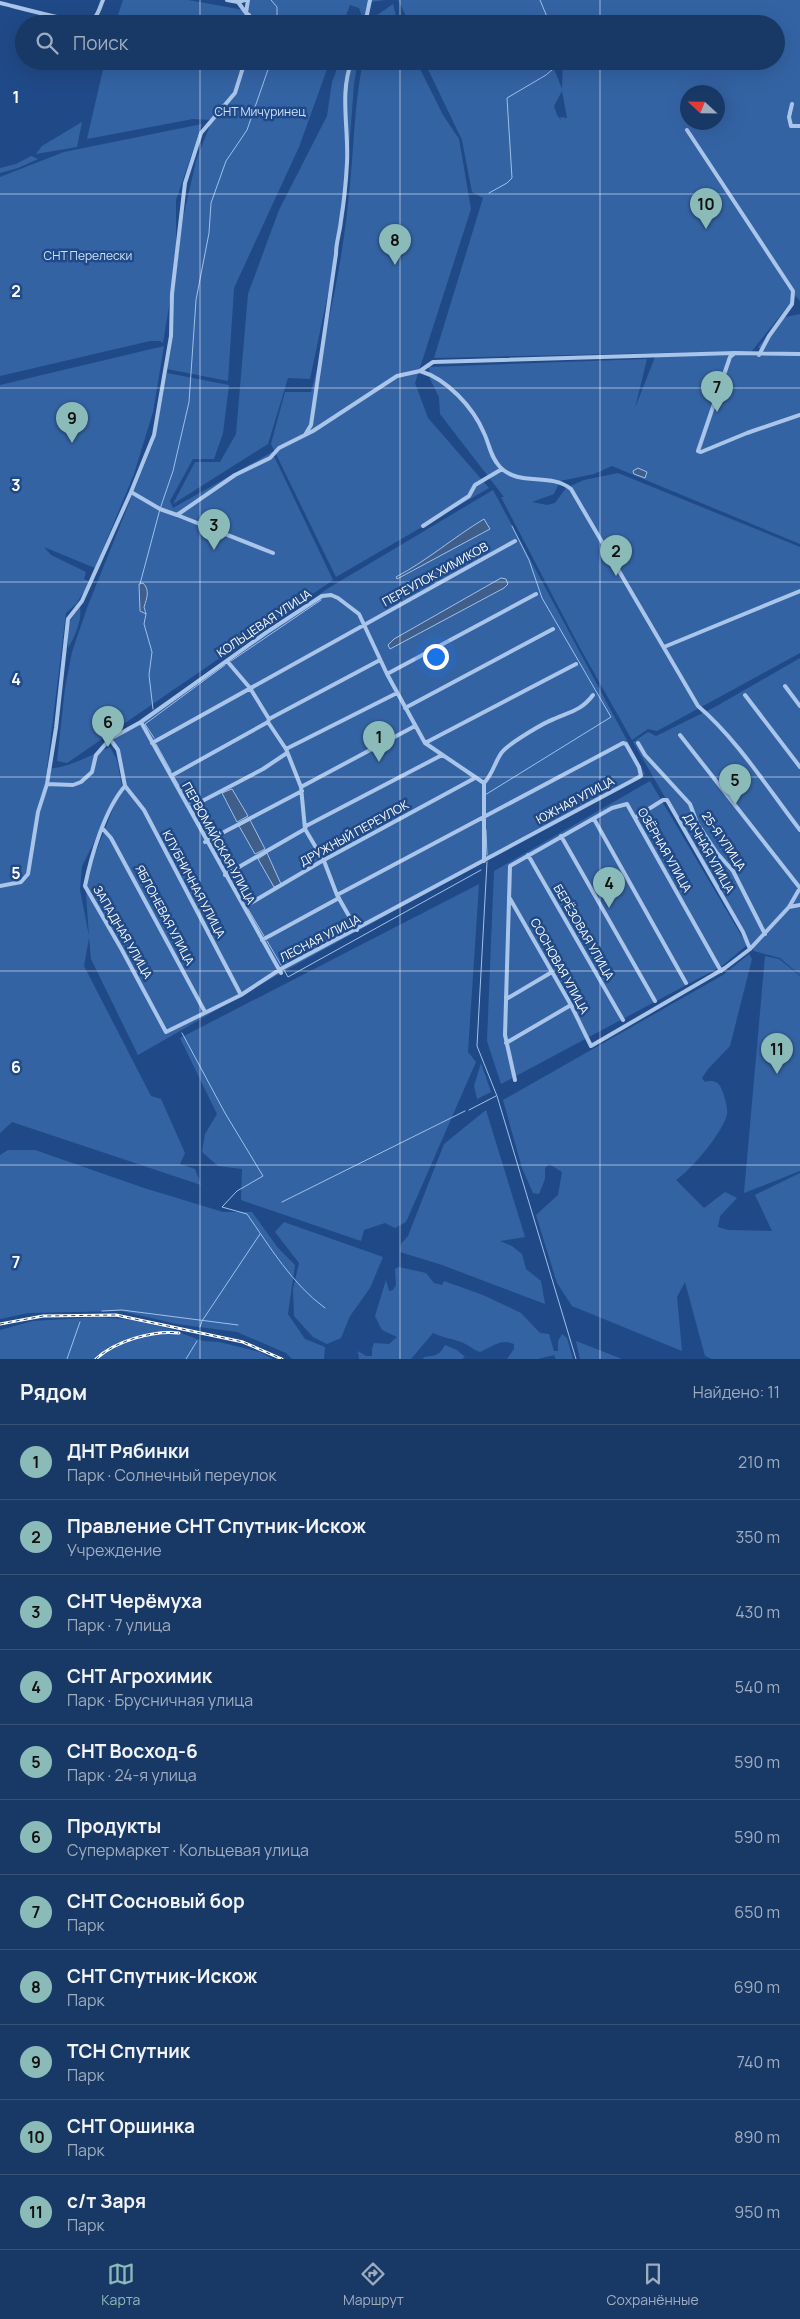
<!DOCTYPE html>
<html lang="ru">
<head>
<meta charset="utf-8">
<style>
  :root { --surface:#183865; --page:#25436e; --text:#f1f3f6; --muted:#9facbf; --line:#365279; --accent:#8bbbb9 }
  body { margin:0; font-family:Manrope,sans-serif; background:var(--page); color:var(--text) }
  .compass { position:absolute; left:680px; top:85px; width:45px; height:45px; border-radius:50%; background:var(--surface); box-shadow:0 5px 20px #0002; rotate:292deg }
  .you { position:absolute; left:435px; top:656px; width:18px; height:18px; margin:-12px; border:4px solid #fff; border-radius:50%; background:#1a73e8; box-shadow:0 0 0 8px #1a73e833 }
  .badge { display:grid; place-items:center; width:32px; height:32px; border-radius:50%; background:var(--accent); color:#111; font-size:16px; font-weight:700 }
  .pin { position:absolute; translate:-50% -41px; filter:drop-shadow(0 1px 2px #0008) }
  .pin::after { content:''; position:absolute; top:26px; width:18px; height:15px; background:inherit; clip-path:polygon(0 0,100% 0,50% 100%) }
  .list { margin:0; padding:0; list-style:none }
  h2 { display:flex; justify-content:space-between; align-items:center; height:65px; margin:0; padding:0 20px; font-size:21px }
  h2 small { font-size:16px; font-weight:400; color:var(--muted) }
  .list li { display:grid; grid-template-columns:32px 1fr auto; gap:15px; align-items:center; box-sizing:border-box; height:75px; padding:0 20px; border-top:1px solid var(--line) }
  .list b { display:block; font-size:19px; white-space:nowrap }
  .list p { margin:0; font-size:16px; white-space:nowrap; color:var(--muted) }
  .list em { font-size:16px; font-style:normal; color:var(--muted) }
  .icon { flex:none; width:28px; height:28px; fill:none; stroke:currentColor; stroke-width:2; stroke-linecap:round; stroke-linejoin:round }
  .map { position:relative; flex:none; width:800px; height:1359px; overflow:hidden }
  .search { position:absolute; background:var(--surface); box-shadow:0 5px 20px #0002; left:15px; right:15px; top:15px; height:55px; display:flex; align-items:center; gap:12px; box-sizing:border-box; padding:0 18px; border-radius:28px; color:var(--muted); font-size:19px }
  .sheet { height:890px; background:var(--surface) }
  nav { display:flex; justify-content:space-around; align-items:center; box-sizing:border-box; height:70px; border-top:1px solid var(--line); background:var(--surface); font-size:14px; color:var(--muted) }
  nav a { display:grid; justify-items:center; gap:2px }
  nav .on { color:var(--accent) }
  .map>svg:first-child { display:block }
</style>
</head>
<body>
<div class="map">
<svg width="800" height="1359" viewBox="0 0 800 1359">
  <rect width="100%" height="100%" fill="#204a87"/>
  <path fill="#3463a4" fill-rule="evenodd" d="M123,0H188L244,10L249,0H385L370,2L366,24H358L362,17L359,8L350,5L343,24H115Z
    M398,0H800V301L796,296L752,351L434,358L483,198L472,192L462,140L424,61H551L562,89L563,61H776V24H410ZM562,91L567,118L560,117L561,120L557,115L554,106ZM688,92H718V122H688Z
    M393,4L398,24H372L373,18Z
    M105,61H330L299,147L234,288L228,381L167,369L173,336V296L183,218L196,161L212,120L193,119L87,139Z
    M340,61H358L354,84L344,217L310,379L288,378L268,444L173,504L195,462H220L236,434L248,294L279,210L327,116L332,82Z
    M363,61H416L443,115L459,139L471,209L415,383L428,418L489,488L336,577L271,444L285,392H311C328,327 343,261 349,194C354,150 354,105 363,61Z
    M82,122L77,147L36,154L42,146Z
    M202,124L176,200V263L163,343L160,341H150L0,376V177L64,152Z
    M31,156L38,159L18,168L0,173V168L16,164Z
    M800,314V544L612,466L594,474L560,481L554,494L532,502L547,505L555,503L566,488L584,480L618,473L800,547V653L657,731L648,729L632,740L580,648L501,497H504L440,414L439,397L430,379L429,367L647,359L635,408L655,357L776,354H766L758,347L781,318Z
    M164,346L153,412L134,474L95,568L44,547L51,555L86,572L84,579L90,582L76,604L66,613L47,768C63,771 95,753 110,747L117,760L122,787L124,783L117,750L112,739L327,589L493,490L645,774L281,973L138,1055L91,959L89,938L84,966L151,1096L161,1099L185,1153L180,1164L195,1169L201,1185L12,1122L0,1133V887L20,883L0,885V385ZM121,789L85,879L89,936L80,890L82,866Z
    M167,373L229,385L223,433L214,459H193L170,501L173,508L272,452L333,580L67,763L57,761L65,688L72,652L87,608L154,441Z
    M80,607C82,621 75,636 68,648V624Z
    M800,658V975L780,958L754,951L633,742L648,732L656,736L715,707Z
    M650,781L747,945L722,966L501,1084L487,1041L494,871Z
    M479,884L468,1052L476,1062L406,1222L395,1228L385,1223L364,1230L361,1241L241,1200L242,1169L218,1166L202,1152L205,1134L217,1114L180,1038Z
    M749,954L752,959L730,1046L708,1069L702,1078L705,1082C712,1080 718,1081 721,1088C724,1094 728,1108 727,1114C724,1131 691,1170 676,1180L704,1208L725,1192L737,1198L720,1216L718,1227L728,1230L772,1231L755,1195L800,1173V1359H712L705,1356L685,1282L677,1297L682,1351L572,1306L557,1283L536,1215L558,1195L562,1172L549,1164L545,1168V1179L539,1194L533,1193L522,1168L503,1100L723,975Z
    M765,956L779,959L800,976V1171L744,1193Z
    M481,1063L491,1092L477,1099L474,1086Z
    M486,1110L525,1237L500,1241L512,1246L522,1254L526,1269L541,1281L545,1304L442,1265L400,1252L401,1244L408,1236L444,1144Z
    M8,1150H35L144,1188L223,1212H252L278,1248L295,1265L288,1314L305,1339L325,1347L324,1359H292L286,1353L237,1332L177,1324L121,1311L29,1313L0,1319V1155Z
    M284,1222L383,1257L370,1288L350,1316L341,1338L327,1344L313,1337L294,1316L293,1289L299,1263L275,1232Z
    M399,1267L426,1273L434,1283L442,1285L444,1281L483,1295L521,1313L540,1333L549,1334L554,1351H558V1341L562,1334L567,1338L573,1359H556L554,1355L538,1359H507L514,1349V1344C501,1338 492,1347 480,1352C473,1350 468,1344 461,1342C450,1338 444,1338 433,1333L411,1359H359L358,1351L366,1356H372V1349L374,1343L389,1344L397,1337L382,1330L375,1316L386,1280L389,1291L393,1290L396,1285L395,1269Z
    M99,1317L132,1320L167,1328L203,1341L219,1342L260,1352L273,1359H0V1330L33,1321Z
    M576,1341L622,1359H580Z
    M445,1345L457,1350L465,1357L462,1359H423L424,1357C435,1356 440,1355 445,1345Z"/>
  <path fill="#405e8a" stroke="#9ec0eb" d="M638,468L647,472L645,478L634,474L633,471Z
    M484,519L490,529L397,579L396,577C428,560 454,537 484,519Z
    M501,578L506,579L508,584L504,588L390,649L388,645L394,639Z
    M143,583C150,590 147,598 144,607L146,614L140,611L139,584Z
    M232,789L248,816L237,822L222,793Z
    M250,820L265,849L255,854L239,826Z
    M267,853L281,884L274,887L258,859Z"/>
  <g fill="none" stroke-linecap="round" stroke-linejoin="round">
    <path stroke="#9ec0eb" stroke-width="1" d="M271,0L277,7V24
      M540,0L550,24
      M489,193L507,183L512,178L507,98L546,75L559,64L560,61
      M140,584L160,509L173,471L189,402L196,300L209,233L211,203L226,161L247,130L271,61
      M146,614L144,624L152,652L149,675L153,709
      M231,661L321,600
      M154,738L145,724L225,665
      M156,744L171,771
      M174,777L190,804
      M485,795L611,717L542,598L529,560L512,526
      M192,809L195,815
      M486,830L487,855
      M487,862L477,1046L497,1096L576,1359
      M248,909L264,936
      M267,941L281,965
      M284,970L288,977L481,870
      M182,1033L225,1113L263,1176L237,1191L222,1207L247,1214C270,1247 292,1284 325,1308
      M469,1110L496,1096
      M282,1202L465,1111
      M102,1311L122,1310L238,1325
      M200,1327L202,1321L260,1234
      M67,1359L80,1322
      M186,1359L197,1341"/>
    <path stroke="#aac5ea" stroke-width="4" d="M227,0L238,2L245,0
      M248,0L246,13L249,15L250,24
      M238,2L246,13
      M0,3C13,6 82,25 88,22C98,18 99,9 103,0
      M365,24L370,0
      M792,104L789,117L791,126H800
      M687,130L793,291L792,304L769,336L759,355
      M735,353L730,357L698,451L701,452L747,433L800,415
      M420,371C447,379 473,407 484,433C490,446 490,456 500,467C519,487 550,472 571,489L698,706C737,739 769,790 800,830
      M305,435L311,425L336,254C336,242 340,232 341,220C344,202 346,182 347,163C349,129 339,92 352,61
      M131,492L154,435L171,336L172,294L185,183L201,133L235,93L245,61
      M177,515L273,553
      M423,526L469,496L475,485L502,469
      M664,647L800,591
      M227,661L250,688L269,719L268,722L286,749L301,787L305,829L324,861L337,895L357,930
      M387,674L536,594
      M785,686L800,706
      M745,695L800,767
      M405,708L553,629
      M269,719L380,660
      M141,722L281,973
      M680,735L800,888
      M110,739L118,750L125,786L144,810L241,995
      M152,743L515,541
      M425,743L576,664
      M638,743L645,755L690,804L697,823L717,853L733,871L765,934
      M286,749L397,693
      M171,776L268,722
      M484,783C494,773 496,757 504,750C512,742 543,723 554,719C570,712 582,710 593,695
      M47,784L73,785L81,782L92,772L96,755L110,739L141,722L267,632L322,596L331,595L338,598L359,614L387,674L425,743L484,783V861
      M125,786C105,809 91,856 85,886L122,950L166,1032L241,995L279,970L641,776L639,767L626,744L623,743L337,895
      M301,787L415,726
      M189,808L263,769L287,753
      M636,817L663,800H667L743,932L750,949
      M594,819L686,983
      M103,829L111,838L205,1012
      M561,836L655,1001
      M205,842L302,791
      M528,855L623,1020
      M225,875L305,829L306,826L442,755
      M0,886L21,882L28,874L38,812L47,784L56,728L68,619L82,601L131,492L160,509L177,515L235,475L270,458L279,448L313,431L397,376L420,371L433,362L735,353L800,354
      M509,897L571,1005L591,1046L725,968L750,949L789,907L800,905
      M244,907L322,861L475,778
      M789,907L800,888
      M262,940L339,898
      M506,997L508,998L552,972
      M506,1043L571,1005
      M515,1080L505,1035L510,866L612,808L627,804L721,971"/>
    <defs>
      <path id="rail" d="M0,1324L43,1316L116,1315L243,1342L282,1359
        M96,1359C115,1341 153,1330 179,1333"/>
    </defs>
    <use href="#rail" stroke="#fff" stroke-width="3"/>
    <use href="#rail" stroke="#204a87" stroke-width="1" stroke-dasharray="4" stroke-linecap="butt"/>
  </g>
  <path fill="none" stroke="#fff" stroke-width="1" stroke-opacity="0.55" d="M200,0V24M400,0V24M600,0V24M200,61V1359M400,61V1359M600,61V1359M0,194H800M0,388H800M0,582H800M0,777H800M0,971H800M0,1165H800"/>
  <g text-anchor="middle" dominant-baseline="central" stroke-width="5" stroke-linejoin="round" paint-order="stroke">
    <g font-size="12" fill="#cfe0f7" stroke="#204a87">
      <text x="260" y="111">СНТ Мичуринец</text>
      <text x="88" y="255">СНТ Перелески</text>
    </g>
    <g font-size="12" fill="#fff" stroke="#204a87">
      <text transform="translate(435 574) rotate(-29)">ПЕРЕУЛОК ХИМИКОВ</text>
      <text transform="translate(264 623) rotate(-34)">КОЛЬЦЕВАЯ УЛИЦА</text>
      <text transform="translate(575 800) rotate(-28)">ЮЖНАЯ УЛИЦА</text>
      <text transform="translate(354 833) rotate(-29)">ДРУЖНЫЙ ПЕРЕУЛОК</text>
      <text transform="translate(724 841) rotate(56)">25-Я УЛИЦА</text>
      <text transform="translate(219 843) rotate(61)">ПЕРВОМАЙСКАЯ УЛИЦА</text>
      <text transform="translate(665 850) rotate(60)">ОЗЁРНАЯ УЛИЦА</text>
      <text transform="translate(709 853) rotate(60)">ДАЧНАЯ УЛИЦА</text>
      <text transform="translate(194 884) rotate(62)">КЛУБНИЧНАЯ УЛИЦА</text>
      <text transform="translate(165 915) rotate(62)">ЯБЛОНЕВАЯ УЛИЦА</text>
      <text transform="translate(123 932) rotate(60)">ЗАПАДНАЯ УЛИЦА</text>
      <text transform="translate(584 932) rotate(60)">БЕРЁЗОВАЯ УЛИЦА</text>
      <text transform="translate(320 938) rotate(-27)">ЛЕСНАЯ УЛИЦА</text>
      <text transform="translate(560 966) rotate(61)">СОСНОВАЯ УЛИЦА</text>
    </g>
  </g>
  <g font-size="16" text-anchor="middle" font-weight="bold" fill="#fff" stroke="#204a87" stroke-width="5" stroke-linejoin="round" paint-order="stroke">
    <text x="16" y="103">1</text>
    <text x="16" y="297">2</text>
    <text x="16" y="491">3</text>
    <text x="16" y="685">4</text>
    <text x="16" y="879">5</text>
    <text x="16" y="1073">6</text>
    <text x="16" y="1268">7</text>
  </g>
</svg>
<svg class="compass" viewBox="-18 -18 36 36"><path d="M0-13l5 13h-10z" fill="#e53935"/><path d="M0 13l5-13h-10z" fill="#9facbf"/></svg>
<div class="you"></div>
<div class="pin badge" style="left:379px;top:762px">1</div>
<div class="pin badge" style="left:616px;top:576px">2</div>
<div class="pin badge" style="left:214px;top:550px">3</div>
<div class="pin badge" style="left:609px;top:908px">4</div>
<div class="pin badge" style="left:735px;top:805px">5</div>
<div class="pin badge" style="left:108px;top:747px">6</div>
<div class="pin badge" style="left:717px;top:412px">7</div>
<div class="pin badge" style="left:395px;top:265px">8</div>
<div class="pin badge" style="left:72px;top:443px">9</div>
<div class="pin badge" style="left:706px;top:229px">10</div>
<div class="pin badge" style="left:777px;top:1074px">11</div>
<div class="search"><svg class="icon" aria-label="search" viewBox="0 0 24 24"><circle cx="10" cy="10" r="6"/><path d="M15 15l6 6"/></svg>Поиск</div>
</div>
<section class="sheet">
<h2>Рядом<small>Найдено: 11</small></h2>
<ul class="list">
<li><span class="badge">1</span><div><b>ДНТ Рябинки</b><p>Парк · Солнечный переулок</p></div><em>210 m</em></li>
<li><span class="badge">2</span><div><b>Правление СНТ Спутник-Искож</b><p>Учреждение</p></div><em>350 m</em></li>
<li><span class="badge">3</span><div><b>СНТ Черёмуха</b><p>Парк · 7 улица</p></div><em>430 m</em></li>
<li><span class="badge">4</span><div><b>СНТ Агрохимик</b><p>Парк · Брусничная улица</p></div><em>540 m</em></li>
<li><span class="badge">5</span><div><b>СНТ Восход-6</b><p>Парк · 24-я улица</p></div><em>590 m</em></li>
<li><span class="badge">6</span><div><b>Продукты</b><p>Супермаркет · Кольцевая улица</p></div><em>590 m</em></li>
<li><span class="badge">7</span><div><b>СНТ Сосновый бор</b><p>Парк</p></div><em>650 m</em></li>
<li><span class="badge">8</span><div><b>СНТ Спутник-Искож</b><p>Парк</p></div><em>690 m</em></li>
<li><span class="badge">9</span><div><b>ТСН Спутник</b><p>Парк</p></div><em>740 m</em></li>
<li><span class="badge">10</span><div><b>СНТ Оршинка</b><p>Парк</p></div><em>890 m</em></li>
<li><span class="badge">11</span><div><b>с/т Заря</b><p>Парк</p></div><em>950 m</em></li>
</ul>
</section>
<nav>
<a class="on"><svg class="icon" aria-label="map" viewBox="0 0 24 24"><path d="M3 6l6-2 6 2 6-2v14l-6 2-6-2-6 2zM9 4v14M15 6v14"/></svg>Карта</a>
<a><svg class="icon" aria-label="directions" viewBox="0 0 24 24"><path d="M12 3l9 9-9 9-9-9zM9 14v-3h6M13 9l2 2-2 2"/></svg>Маршрут</a>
<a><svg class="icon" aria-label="saved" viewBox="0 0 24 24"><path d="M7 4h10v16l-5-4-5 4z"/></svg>Сохранённые</a>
</nav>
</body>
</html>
